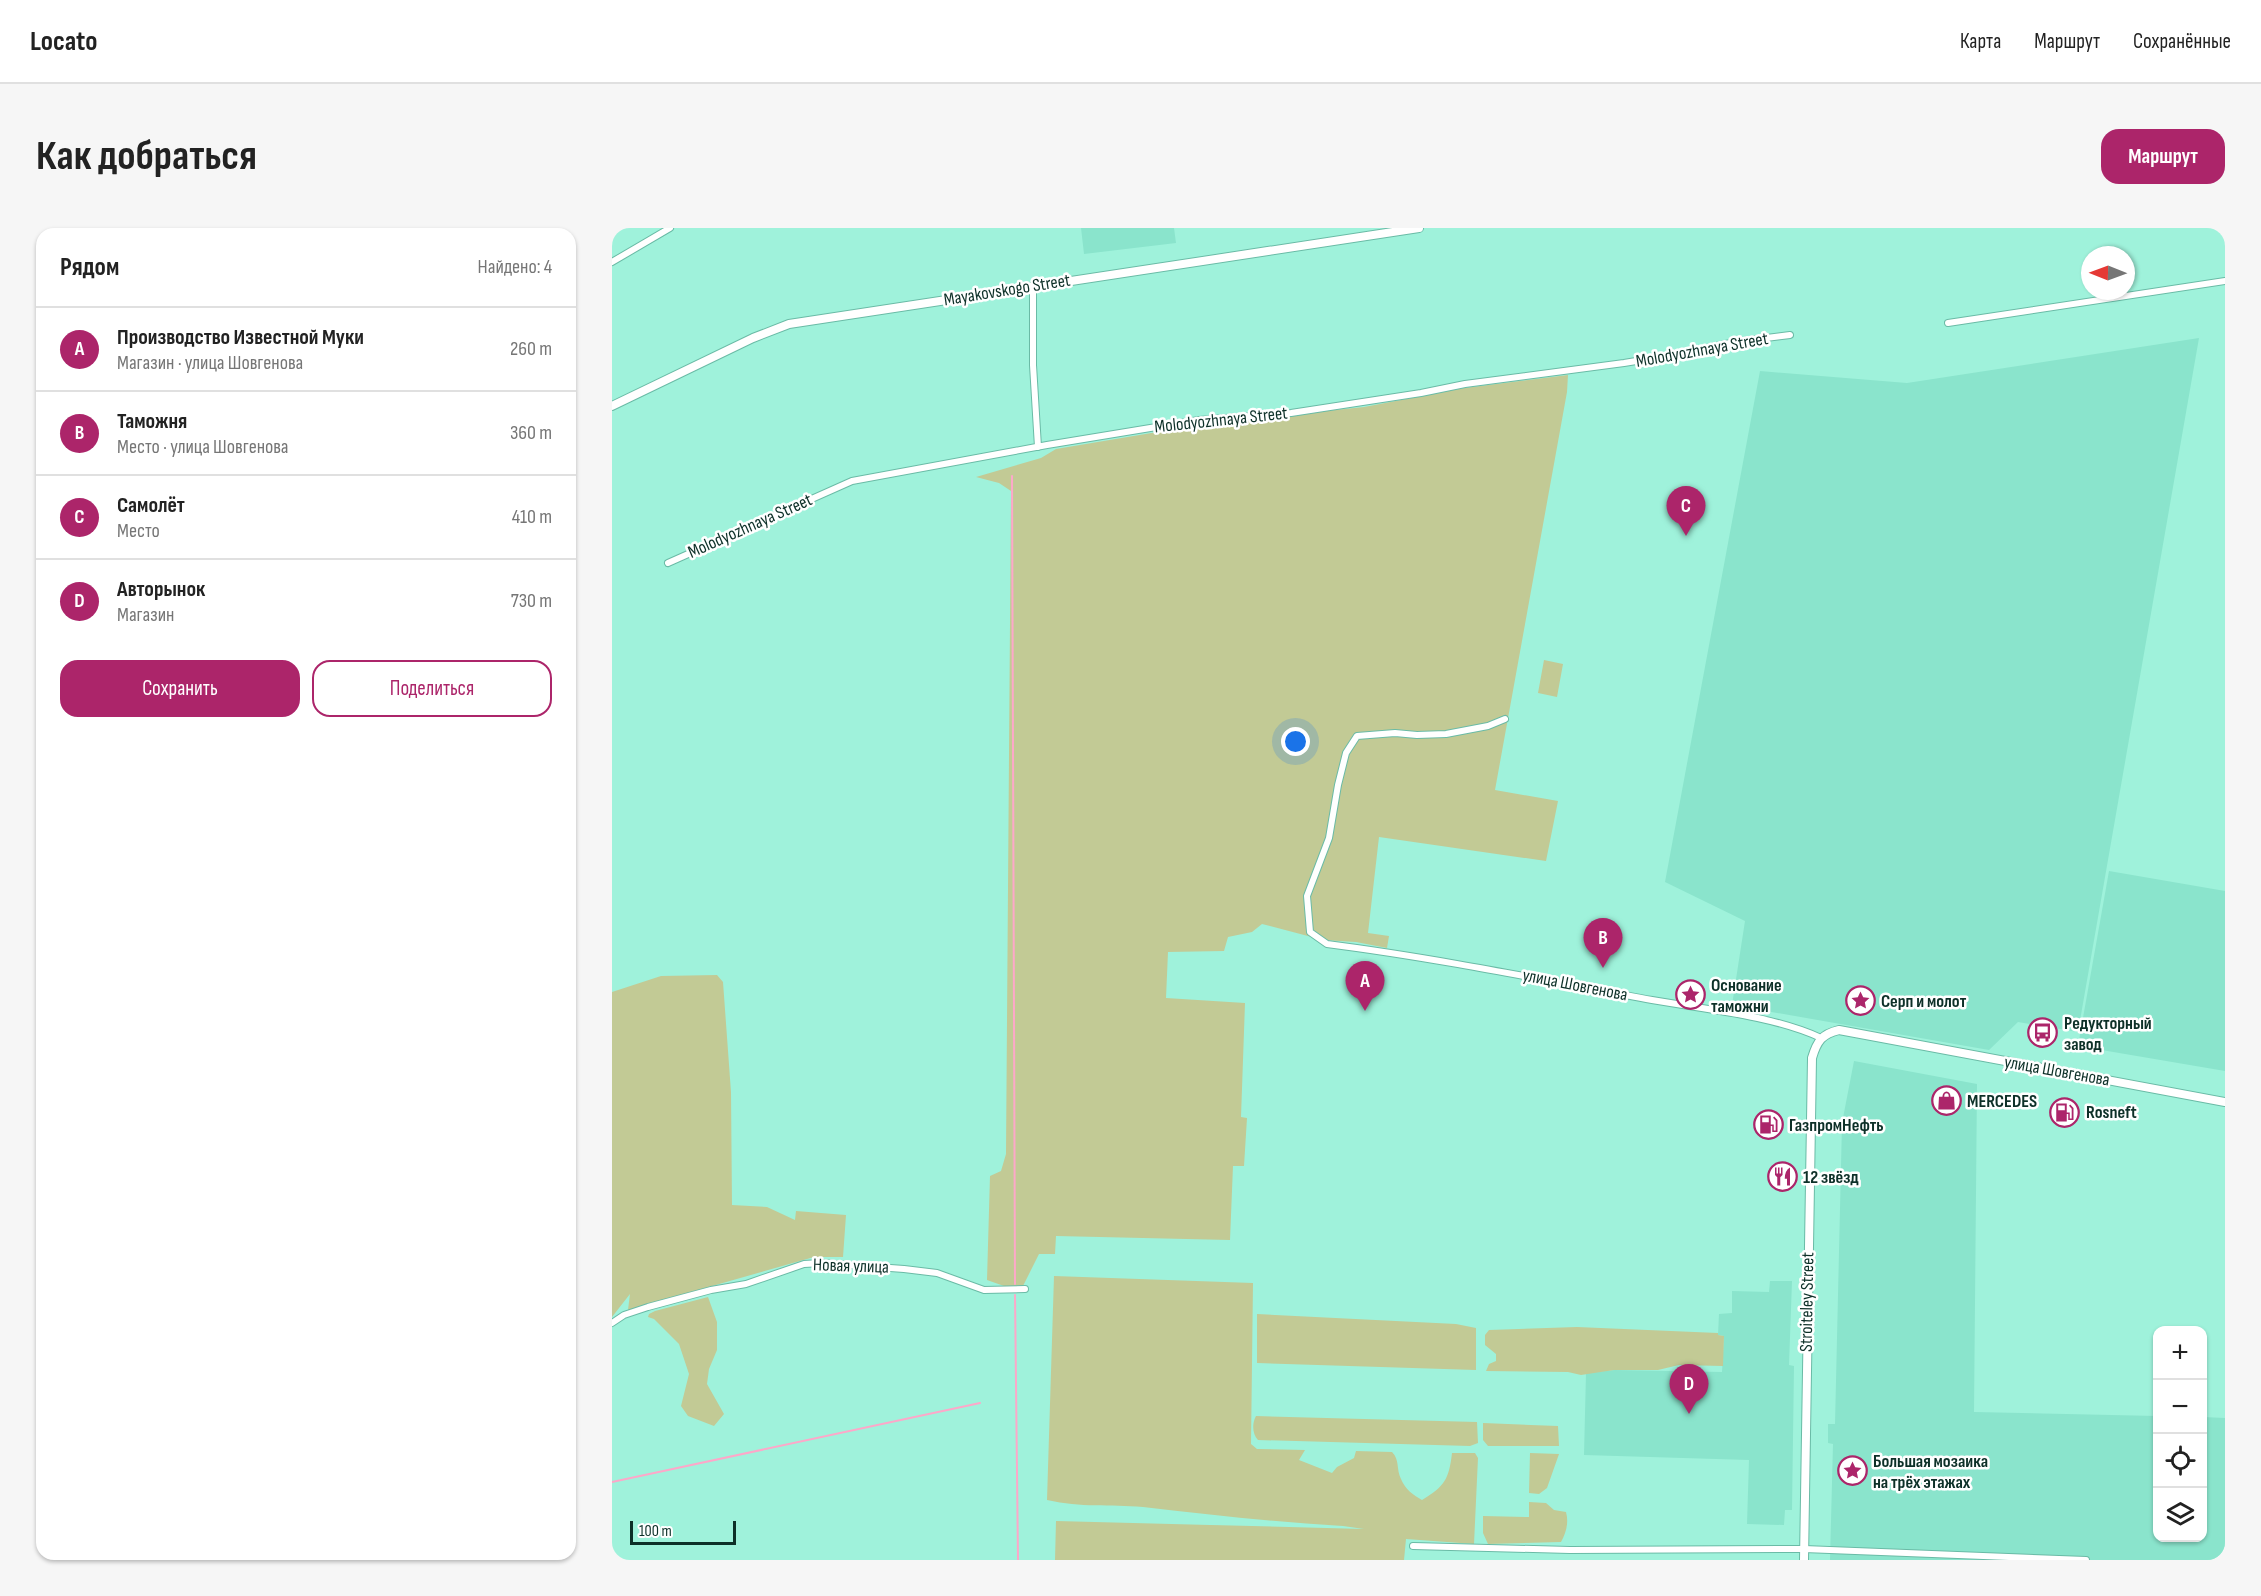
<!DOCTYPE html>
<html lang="ru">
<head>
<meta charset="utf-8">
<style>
  :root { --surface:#fff; --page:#f6f6f6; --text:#222; --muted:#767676; --line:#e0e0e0; --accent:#ac256a }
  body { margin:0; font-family:"Sofia Sans Condensed",sans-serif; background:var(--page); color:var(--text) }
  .controls { position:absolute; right:18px; bottom:18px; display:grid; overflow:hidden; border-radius:12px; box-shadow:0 2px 4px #0004 }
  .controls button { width:54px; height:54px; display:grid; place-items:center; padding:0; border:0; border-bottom:2px solid var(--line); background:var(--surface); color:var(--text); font:30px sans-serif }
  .compass { position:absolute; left:1469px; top:18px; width:54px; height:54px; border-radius:50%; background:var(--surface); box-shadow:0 2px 4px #0004; rotate:271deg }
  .scale { position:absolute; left:18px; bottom:15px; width:106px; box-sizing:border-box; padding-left:6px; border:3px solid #0d3028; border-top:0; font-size:16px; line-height:21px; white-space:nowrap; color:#0d3028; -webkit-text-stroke:4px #fff; paint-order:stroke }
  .you { position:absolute; left:684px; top:514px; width:21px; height:21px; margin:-15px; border:4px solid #fff; border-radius:50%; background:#1a73e8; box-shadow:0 0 0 9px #1a73e833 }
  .badge { display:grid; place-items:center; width:39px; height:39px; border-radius:50%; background:var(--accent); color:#fff; font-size:20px; font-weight:700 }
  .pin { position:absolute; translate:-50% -50px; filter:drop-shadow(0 2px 3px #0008) }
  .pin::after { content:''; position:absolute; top:32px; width:21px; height:18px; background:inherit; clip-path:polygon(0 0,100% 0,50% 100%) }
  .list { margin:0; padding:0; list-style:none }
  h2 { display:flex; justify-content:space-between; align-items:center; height:78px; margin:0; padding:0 24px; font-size:26px }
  h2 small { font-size:20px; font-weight:400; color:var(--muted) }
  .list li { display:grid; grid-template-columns:39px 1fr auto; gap:18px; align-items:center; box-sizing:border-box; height:84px; padding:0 24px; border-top:2px solid var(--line) }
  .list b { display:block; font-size:22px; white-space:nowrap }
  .list p { margin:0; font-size:20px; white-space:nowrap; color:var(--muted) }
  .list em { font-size:20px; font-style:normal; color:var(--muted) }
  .actions { display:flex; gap:12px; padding:18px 24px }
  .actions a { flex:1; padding:14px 0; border:2px solid var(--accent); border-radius:18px; text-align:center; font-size:21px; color:var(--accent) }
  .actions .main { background:var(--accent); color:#fff }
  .icon { flex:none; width:33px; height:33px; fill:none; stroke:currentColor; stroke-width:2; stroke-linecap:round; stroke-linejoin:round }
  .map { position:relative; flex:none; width:1613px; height:1332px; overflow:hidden; border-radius:18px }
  header { display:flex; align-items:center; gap:36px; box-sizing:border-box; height:84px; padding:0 30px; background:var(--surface); border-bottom:2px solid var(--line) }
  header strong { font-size:28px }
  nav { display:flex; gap:33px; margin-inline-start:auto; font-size:21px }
  .intro { display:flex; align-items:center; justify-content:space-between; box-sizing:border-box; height:144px; padding:0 36px }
  h1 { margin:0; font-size:42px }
  .button { padding:15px 27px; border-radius:18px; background:var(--accent); color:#fff; font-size:21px; font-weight:700 }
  main { display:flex; gap:36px; padding:0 36px }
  aside { flex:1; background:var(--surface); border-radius:18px; box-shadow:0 2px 4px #0004 }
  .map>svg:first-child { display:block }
</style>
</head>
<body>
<header>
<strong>Locato</strong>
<nav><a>Карта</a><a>Маршрут</a><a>Сохранённые</a></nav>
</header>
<div class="intro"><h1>Как добраться</h1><a class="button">Маршрут</a></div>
<main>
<aside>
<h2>Рядом<small>Найдено: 4</small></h2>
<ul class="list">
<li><span class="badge">A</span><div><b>Производство Известной Муки</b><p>Магазин · улица Шовгенова</p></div><em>260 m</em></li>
<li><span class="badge">B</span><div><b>Таможня</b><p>Место · улица Шовгенова</p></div><em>360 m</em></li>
<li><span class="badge">C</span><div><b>Самолёт</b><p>Место</p></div><em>410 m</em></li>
<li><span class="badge">D</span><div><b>Авторынок</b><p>Магазин</p></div><em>730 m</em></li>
</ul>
<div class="actions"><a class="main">Сохранить</a><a>Поделиться</a></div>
</aside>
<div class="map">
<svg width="1613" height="1332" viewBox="0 0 1613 1332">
  <rect width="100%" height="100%" fill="#9ff2db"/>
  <path fill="#8ae4cc" d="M469,0H562L564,15L472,26Z
    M1587,110L1466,804L1406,794L1377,822L1120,777L1133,693L1053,654L1148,143L1295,155Z
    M1497,643L1613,663V843L1466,818Z
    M1242,833L1365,856L1362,1184L1545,1188L1546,1310H1590L1591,1189L1613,1190V1332H1218L1221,1216L1216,1215V1196H1223L1230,895Z
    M1158,1053H1180L1177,1137L1182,1138L1180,1282H1173L1172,1297L1135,1296L1137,1232L972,1227L974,1145L1003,1142L1110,1144L1112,1108L1106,1107L1107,1086L1120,1085V1063L1157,1064Z"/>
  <path fill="#c2ca95" d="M956,147L955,164L883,562L946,573L934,633L767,609L756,705L777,708L775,720L744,714L711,712L650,696L640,704L616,709L612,723L556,724L554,770L633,775L629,889L635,890L632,938H621L618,1012L444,1008L443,1026H427L411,1058H392L375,1052L378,948L389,943L394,926L399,263L387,255L364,249L429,230L444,221L599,195L752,179L852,160Z
    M932,432L951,436L945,469L926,465Z
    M105,747L111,754L119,864L120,977L155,979L183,992L184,983L234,987L231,1029H202L16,1082L18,1066L0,1089V764L49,748Z
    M442,1048L641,1055L639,1216L645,1221L693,1222L687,1232L720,1245L725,1239L742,1230L744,1223L780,1224C788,1232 784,1241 789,1251C793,1261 801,1267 810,1272C833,1258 837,1251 840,1225H863L866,1230L862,1316L794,1311L792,1332H443L444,1293L752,1301L731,1298C664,1294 598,1287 531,1279C497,1276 470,1280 435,1272Z
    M96,1069L105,1094V1122L97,1141L95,1156L112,1186L102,1198L76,1188L69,1178L77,1146L67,1116L42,1091L36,1089L37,1086L43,1083Z
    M645,1086L844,1096L864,1100V1142L645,1135Z
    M965,1099L1106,1105V1107L1112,1108L1111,1138L1067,1137L1046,1142H1002L969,1147L956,1144L874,1143L877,1136L884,1133V1126L873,1117V1107L877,1102Z
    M644,1188L865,1194L866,1215L858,1218L646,1212C640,1206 640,1195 644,1188Z
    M871,1195L946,1198L947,1218H876L871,1212Z
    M918,1225L947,1226L935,1260L927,1266L917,1265Z
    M917,1274L934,1275L942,1282L954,1284C957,1295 954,1305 949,1314L876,1316L871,1305V1288L917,1289Z"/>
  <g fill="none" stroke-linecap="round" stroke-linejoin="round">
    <path stroke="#fda8c9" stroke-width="2" d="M400,248L403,1056
      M403,1067L406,1332
      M0,1254L368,1175"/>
    <defs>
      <path id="street" d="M0,34L58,0
        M421,58V137L426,219
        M1336,95L1613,53
        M56,335L240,253L435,217L587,192L679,185L809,165L853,156L1012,135L1067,126L1123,114L1178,107
        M893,491L876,498L834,506L805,507L783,505L745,508L734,525L726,557L717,610L695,668L698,704L715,716C824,730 932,752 1040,772C1092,781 1162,788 1209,810
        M0,1095L12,1087L36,1079L99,1062L134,1056L192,1036L210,1035L292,1041L325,1045L372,1062L413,1061
        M801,1318L958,1322L1192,1321L1474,1332"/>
      <path id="secondary" d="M0,178L141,110L177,96L807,0
        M1192,1332L1200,830C1205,813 1210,806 1227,802L1613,874"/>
    </defs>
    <use href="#street" stroke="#6abba6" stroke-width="8"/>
    <use href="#secondary" stroke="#6abba6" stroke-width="10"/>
    <use href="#street" stroke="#fff" stroke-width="6"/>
    <use href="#secondary" stroke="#fff" stroke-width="8"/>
  </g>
  <defs>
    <symbol id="sight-ring" viewBox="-11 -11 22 22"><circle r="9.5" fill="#fff" stroke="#ac256a" stroke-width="1.5"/><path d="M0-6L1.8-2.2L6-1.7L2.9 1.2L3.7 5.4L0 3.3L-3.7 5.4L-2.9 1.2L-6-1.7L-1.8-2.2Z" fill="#ac256a"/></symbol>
    <symbol id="bus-ring" viewBox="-11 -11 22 22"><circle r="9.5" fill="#fff" stroke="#ac256a" stroke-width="1.5"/><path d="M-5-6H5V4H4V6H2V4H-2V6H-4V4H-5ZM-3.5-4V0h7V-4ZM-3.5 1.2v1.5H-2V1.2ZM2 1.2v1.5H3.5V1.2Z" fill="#ac256a"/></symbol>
    <symbol id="shop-ring" viewBox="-11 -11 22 22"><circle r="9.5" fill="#fff" stroke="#ac256a" stroke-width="1.5"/><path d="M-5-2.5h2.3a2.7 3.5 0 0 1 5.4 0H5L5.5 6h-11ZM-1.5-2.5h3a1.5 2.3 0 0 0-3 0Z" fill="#ac256a"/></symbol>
    <symbol id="fuel-ring" viewBox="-11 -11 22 22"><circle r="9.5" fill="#fff" stroke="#ac256a" stroke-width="1.5"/><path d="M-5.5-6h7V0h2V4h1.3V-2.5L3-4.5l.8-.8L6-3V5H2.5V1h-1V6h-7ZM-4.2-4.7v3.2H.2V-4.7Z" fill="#ac256a"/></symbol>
    <symbol id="restaurant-ring" viewBox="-11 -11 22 22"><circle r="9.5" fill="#fff" stroke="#ac256a" stroke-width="1.5"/><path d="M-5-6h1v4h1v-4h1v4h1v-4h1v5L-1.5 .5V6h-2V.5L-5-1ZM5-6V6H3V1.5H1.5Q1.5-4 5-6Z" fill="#ac256a"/></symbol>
  </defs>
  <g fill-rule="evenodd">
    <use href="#sight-ring" x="1062" y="750" width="33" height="33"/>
    <use href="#sight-ring" x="1232" y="756" width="33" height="33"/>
    <use href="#bus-ring" x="1414" y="788" width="33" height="33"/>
    <use href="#shop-ring" x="1318" y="856" width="33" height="33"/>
    <use href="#fuel-ring" x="1436" y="868" width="33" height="33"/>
    <use href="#fuel-ring" x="1140" y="880" width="33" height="33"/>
    <use href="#restaurant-ring" x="1154" y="932" width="33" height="33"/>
    <use href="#sight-ring" x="1224" y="1226" width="33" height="33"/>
  </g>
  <g text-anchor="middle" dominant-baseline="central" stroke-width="5" stroke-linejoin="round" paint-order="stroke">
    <g font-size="18" fill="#0d3028" stroke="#fff">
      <text transform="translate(395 62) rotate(-9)">Mayakovskogo Street</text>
      <text transform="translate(1090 122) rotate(-10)">Molodyozhnaya Street</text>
      <text transform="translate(609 192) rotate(-6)">Molodyozhnaya Street</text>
      <text transform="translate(138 298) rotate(-24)">Molodyozhnaya Street</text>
      <text transform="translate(963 757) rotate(11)">улица Шовгенова</text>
      <text transform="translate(1445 843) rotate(10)">улица Шовгенова</text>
      <text transform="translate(239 1038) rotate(2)">Новая улица</text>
      <text transform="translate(1195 1074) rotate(-89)">Stroiteley Street</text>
    </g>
    <g font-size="18" font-weight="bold" fill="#0d3028" stroke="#fff" text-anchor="start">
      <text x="1099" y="757">Основание<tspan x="1099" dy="21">таможни</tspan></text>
      <text x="1269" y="773">Серп и молот</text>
      <text x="1452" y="795">Редукторный<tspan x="1452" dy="21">завод</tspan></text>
      <text x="1355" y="873">MERCEDES</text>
      <text x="1474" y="884">Rosneft</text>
      <text x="1177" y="897">ГазпромНефть</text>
      <text x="1191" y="949">12 звёзд</text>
      <text x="1261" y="1233">Большая мозаика<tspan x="1261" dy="21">на трёх этажах</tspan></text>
    </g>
  </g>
</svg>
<div class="controls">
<button>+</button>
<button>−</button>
<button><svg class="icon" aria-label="locate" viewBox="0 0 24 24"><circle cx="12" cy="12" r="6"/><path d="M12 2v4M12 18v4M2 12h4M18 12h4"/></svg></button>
<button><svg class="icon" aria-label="layers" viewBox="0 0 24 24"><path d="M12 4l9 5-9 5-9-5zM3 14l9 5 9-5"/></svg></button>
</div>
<svg class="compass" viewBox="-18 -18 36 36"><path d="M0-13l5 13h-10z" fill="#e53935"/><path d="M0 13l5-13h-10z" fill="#767676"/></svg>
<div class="scale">100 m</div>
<div class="you"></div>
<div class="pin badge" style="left:753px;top:783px">A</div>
<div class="pin badge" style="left:991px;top:740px">B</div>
<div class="pin badge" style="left:1074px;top:308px">C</div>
<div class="pin badge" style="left:1077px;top:1186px">D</div>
</div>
</main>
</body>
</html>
